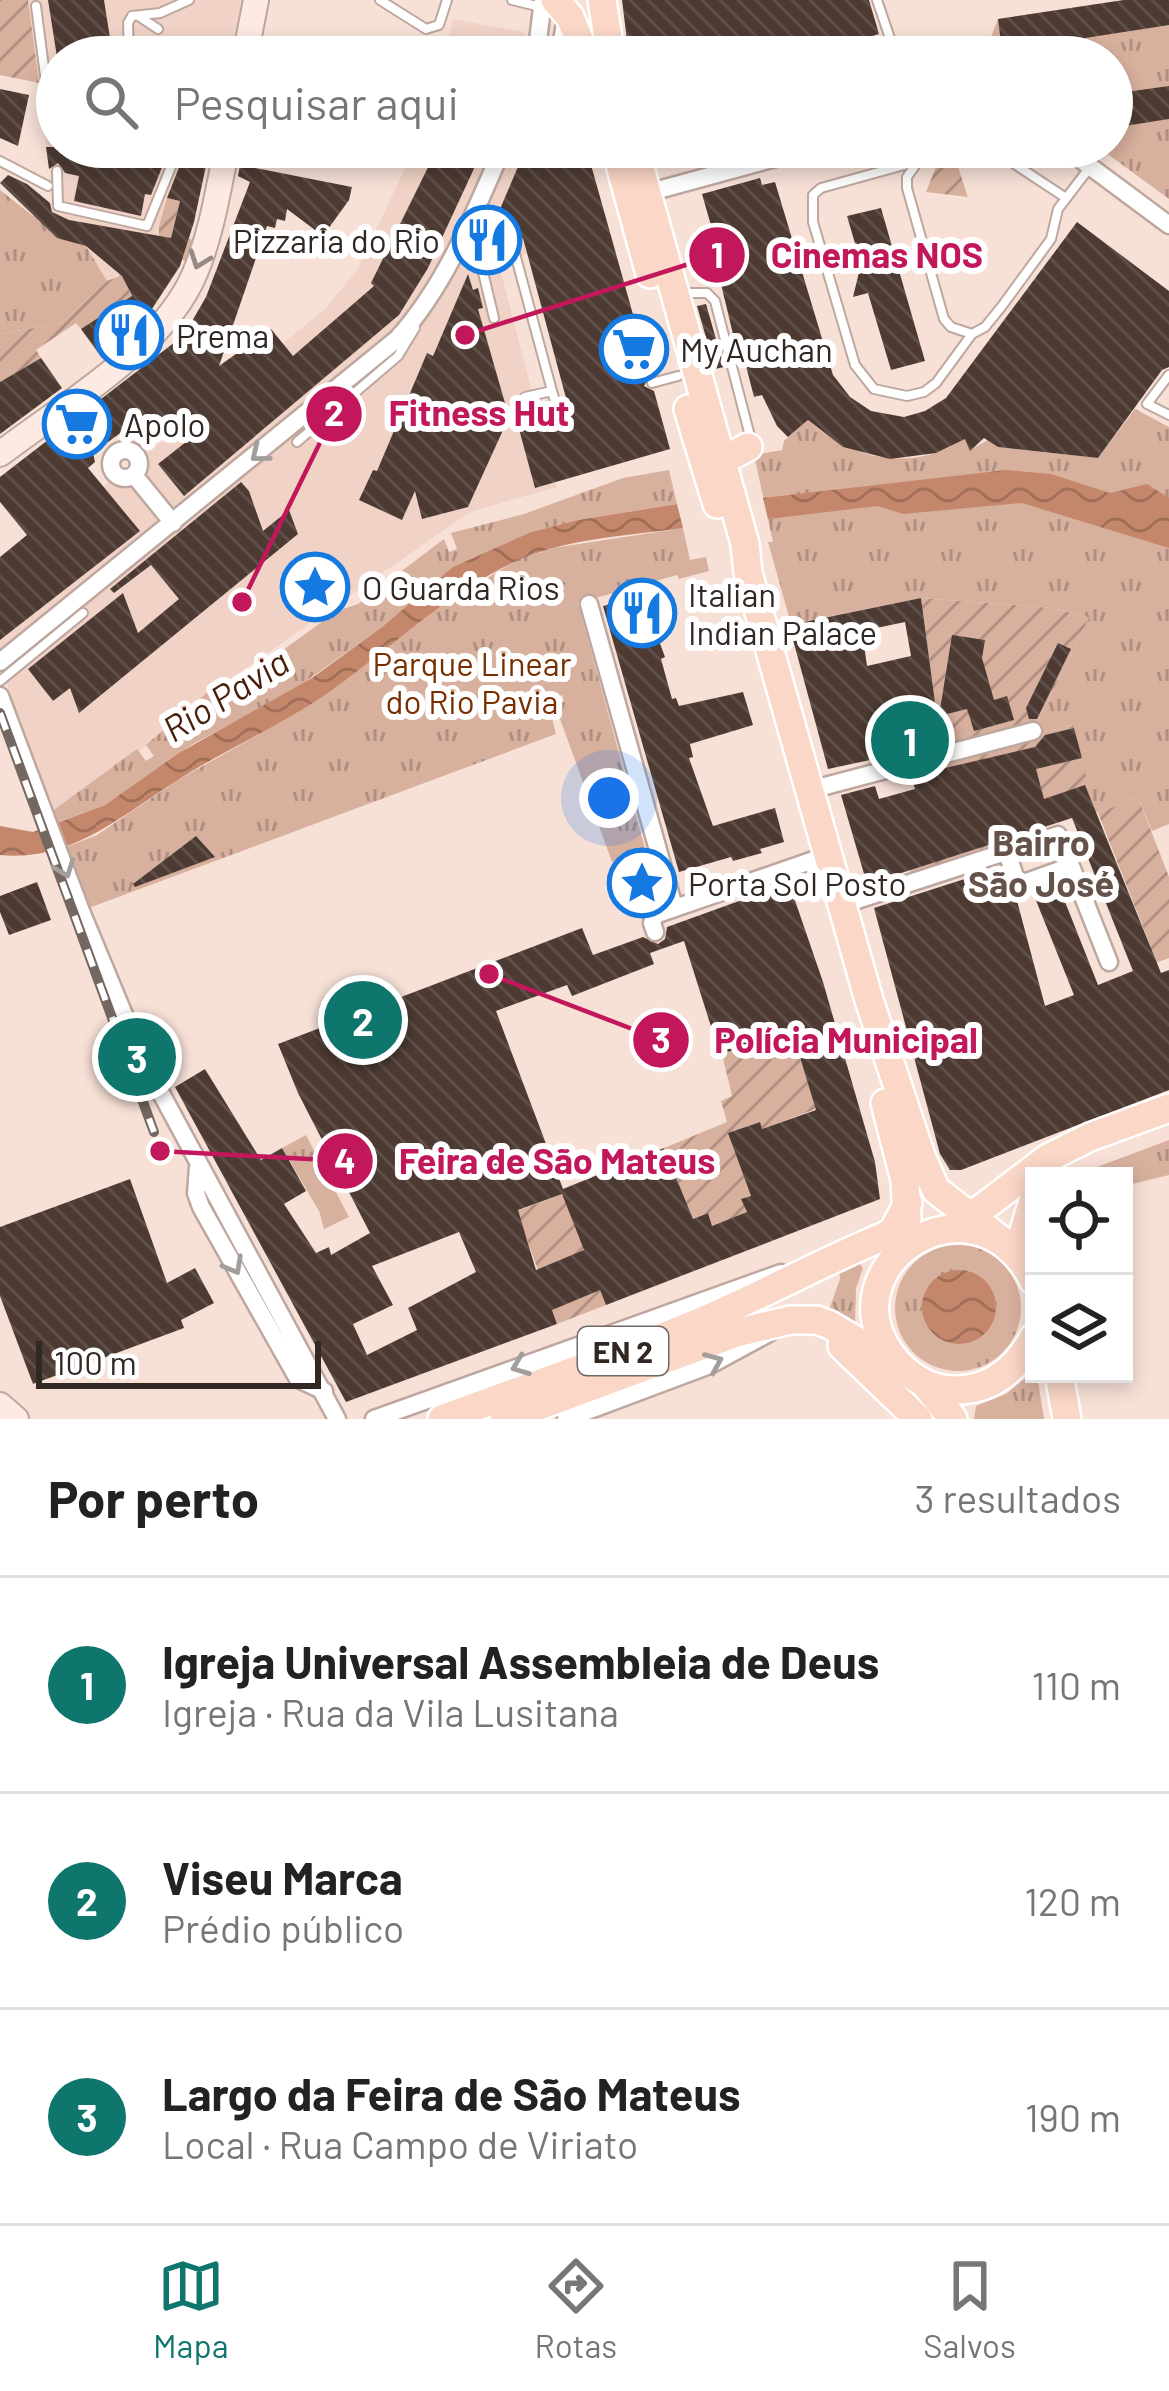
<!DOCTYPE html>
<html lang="pt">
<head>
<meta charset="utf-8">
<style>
  :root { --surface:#fff; --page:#f2f2f2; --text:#222; --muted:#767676; --line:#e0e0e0; --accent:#0f766e }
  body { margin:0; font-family:Barlow,sans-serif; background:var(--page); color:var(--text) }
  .controls { position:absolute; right:36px; bottom:36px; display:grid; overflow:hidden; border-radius:0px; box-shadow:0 6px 18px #0003 }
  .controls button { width:108px; height:108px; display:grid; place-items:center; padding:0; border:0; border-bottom:3px solid var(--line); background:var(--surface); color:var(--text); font:60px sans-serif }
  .scale { position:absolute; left:36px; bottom:30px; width:285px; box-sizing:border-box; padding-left:12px; border:6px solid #312824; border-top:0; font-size:33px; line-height:42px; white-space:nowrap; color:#312824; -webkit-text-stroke:9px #fff; paint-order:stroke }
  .you { position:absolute; left:609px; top:798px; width:42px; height:42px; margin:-30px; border:9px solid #fff; border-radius:50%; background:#1a73e8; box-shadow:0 0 0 18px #1a73e833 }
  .badge { display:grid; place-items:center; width:78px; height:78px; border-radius:50%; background:var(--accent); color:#fff; font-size:39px; font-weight:700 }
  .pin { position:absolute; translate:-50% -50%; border:6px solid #fff; box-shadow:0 3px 12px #0006 }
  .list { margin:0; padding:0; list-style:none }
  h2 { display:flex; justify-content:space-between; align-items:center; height:156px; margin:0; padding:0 48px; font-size:51px }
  h2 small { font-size:39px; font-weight:400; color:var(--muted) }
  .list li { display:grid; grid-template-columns:78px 1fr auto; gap:36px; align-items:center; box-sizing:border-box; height:216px; padding:0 48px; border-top:3px solid var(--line) }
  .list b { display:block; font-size:45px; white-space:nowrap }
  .list p { margin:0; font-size:39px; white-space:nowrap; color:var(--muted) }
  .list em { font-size:39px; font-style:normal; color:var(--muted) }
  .icon { flex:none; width:66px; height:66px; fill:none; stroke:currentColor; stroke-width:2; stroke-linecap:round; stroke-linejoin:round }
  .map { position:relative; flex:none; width:1169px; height:1419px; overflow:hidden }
  .search { position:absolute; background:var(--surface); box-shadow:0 6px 18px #0003; left:36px; right:36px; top:36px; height:132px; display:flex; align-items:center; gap:30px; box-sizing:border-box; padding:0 42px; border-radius:66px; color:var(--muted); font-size:45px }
  .sheet { height:804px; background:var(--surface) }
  nav { display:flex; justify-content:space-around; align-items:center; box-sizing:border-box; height:168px; border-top:3px solid var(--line); background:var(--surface); font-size:33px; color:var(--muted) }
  nav a { display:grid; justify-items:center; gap:6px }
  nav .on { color:var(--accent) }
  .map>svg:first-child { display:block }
</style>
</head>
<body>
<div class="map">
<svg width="1169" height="1419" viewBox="0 0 1169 1419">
  <defs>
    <pattern id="grass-tufts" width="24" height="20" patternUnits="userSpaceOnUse" patternTransform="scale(3)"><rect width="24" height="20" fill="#d8b09e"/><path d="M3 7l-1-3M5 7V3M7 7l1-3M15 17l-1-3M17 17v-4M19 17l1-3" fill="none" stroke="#b08f81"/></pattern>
    <pattern id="garden-furrows" width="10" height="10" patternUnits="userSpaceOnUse" patternTransform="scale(3)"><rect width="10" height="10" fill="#d8b09e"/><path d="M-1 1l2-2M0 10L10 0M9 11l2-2" fill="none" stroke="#b08f81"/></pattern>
    <pattern id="water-waves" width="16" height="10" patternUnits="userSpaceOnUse" patternTransform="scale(3)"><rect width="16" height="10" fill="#c5876b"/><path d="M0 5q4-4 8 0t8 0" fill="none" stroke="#a16e58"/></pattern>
    <pattern id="building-back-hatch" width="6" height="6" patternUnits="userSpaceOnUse" patternTransform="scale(3)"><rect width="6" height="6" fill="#4d3b33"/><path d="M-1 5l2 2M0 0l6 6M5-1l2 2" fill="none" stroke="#5e4f48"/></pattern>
  </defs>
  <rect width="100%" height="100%" fill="#f7e1d7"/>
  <path fill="#f0d3c6" d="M28,0H247L234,57H57V147H186L159,225V250L107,281L87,247L52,234L55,212Z
    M453,19L523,32L540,57H443Z
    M415,147H583L603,222L499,265L557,487L470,512L226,682L56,819L0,666V564L151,450L325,309L357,270Z"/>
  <path fill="url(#grass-tufts)" d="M1123,0H1169V199L1098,147H1112V57H983L998,19Z
    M0,190L33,216L36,214L53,234L79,238L78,244L86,246L107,281L61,323L0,334Z
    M1135,409L1169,427V824L1152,831L1138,797L1098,813L1093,810L1073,725L1040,733L1037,723L1089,618L1053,608L921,598L791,624L768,542H773L754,455L782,450L784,441L808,420C852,461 917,474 967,436L970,450L988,440L998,447L1098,458Z
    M669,470L677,504L578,520L531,532L454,567L382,627L288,694L193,744L105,805L56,823L51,812L137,749L146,761L154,756L146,745L209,691L258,668L337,611L358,604L444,539L449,552L457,549L451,533L524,514L623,478Z
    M683,528L690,560L706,557L709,571L679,579L677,575L578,603L646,852L612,862L555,705L564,701L562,695L548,701L556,734L86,909L66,847L97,835L178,780L297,713L441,606L517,560L553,548Z
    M306,1135L349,1217L324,1229L319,1211L282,1148Z
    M1169,1140V1175L1124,1186V1176H1073Z
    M895 1308a63 63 0 1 1 126 0a63 63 0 1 1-126 0Z
    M857,1260L863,1268L856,1288L855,1321L851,1324L829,1310L840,1279L839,1267Z
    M1029,1375L1038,1381L1044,1419H974L976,1406L1006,1394Z"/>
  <path fill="url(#garden-furrows)" d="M0,0H28L39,83L0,75Z
    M956,161L968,197L926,192L936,167Z
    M167,198L180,201L172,234L197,241L189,263L162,251L125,282L133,300L81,329L76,323L36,350L41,358L0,382V334L61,323L107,281L119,276L121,261L159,250V226Z
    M921,598L1053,608L1089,618L1037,723L930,749L928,742L940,738Z
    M1073,725L1074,728L1044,736L1051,765L1082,758L1093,810L911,873L899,835L949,821L936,766L1040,738V733Z
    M1138,797L1169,877V958L1134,971L1151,947L1098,813Z
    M778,1033L784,1048L796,1044L816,1109L762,1129L759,1122L729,1133L751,1196L742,1200L750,1220L733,1226L729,1219L712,1226L707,1213L693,1219L664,1148L727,1122L721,1101L732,1096L722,1054Z
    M562,1194L606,1305L557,1324L517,1211Z"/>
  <path fill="url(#water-waves)" d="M1006,470L1051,474L1110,493L1147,484L1169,498V548L1022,503L903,514L878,506L768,519L763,498Z
    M677,504L683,528C627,536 564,538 512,563C445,595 392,647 332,690C285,724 230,747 181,778C123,814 73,862 0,855V826L33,832L105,805L179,753L312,678L382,627L453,567L531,532L578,520Z
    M922 1307a37 37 0 1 1 74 0a37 37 0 1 1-74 0Z"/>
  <path fill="url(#building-back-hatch)" fill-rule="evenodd" d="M48,0H104L113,57H57Z
    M622,0H869L879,34L801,57H629Z
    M1124,0H1169V25L1002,51L998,19Z
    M448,37L507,52V57H437Z
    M1169,86V119L1112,128V94Z
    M0,89L29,95L18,146L0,138Z
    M46,147H170L151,195L145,194L141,216L74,201L79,176L65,173L58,163L49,169Z
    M187,147H210L194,222L180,266L148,315L102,358L81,329L132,296L122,276L86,246L57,238L0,183L8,175L27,184L50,203L52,212L69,220L171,238L180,201L167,198Z
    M438,147H484L428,268L399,315L184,496L158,464L205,427H157L138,439L130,426L93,453L95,462L88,468L140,531L0,640V557L27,535L0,502V477L184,335L206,297L250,182L238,176L240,165L352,187L349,200L323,236L287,209L285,221L277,219L275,228L267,226L219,366L271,329L293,356L374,286L371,283Z
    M522,147H586L650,375L644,386L654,391L670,449L535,488L519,429L570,415L572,405L566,398L523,238L484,247L520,162L517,160Z
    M653,147H700L701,152L657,164Z
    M760,178L762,185L775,182L833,375L850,397L871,411L904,417L925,411L946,398L1077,222L1169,291V367L1162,370L1098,458L998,447L984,438L970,451L965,439L936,453L890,459L843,447L808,420L788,437L777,426L762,395L754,397L745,362L740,363L720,280L726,278L702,194Z
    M881,208L925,361L891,370L868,293L853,297L861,264L847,216Z
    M468,274L473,290L478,288L483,308L478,309L509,417L468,507L422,519L415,491L402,520L359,500L373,470L377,471L427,353L433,356Z
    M706,304L724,367L715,369L697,306Z
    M41,358L62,388L0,434V382Z
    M241,482L249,491L263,531L289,510L298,534L79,713L70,688L53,701L28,669L123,593L138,633L179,599L151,565L114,593L110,589Z
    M642,595L665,657L661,659L672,699L676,698L679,706L743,692L753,725L690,744L693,757L689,758L713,826L775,808L784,842L760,849L762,853L733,861L731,857L679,872L603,606Z
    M921,598L940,739L897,750L898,754L828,769L789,625ZM905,622L911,656L867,666L862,631Z
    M952,635L985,640L982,658L994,700L1007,696L1014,720L974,731L967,709L939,716Z
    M1058,643L1071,649L1037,719H1029L1026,708Z
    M1074,728L1082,758L1036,769L1044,799L1085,785L1161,973L1169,970V1090L961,1170H950L940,1154L874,908L999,868L1011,899L1016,897L1045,1006L1074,995L1033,893L1058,884L1098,985L1133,971L1072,818L867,884L841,795L875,786L879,799L915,789L911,776L1035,747L1045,735Z
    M196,836L215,857L135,887L133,884Z
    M37,882L51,920L9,935L0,912V896Z
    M789,883L823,982L875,1162L880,1199L606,1305L600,1290L552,1310L557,1324L346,1402L175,1087L205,1069L261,1160L282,1148L306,1191L284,1204L316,1253L329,1247L331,1255L370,1233L298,1093L278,1044L582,928L593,955L643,937L658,944L665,939L667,927ZM684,941L720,1055L778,1033L784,1049L796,1044L816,1110L762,1129L760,1122L728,1133L751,1196L741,1199L747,1212L712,1226L708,1213L693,1219L664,1148L563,1189L496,1011L567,985L572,996L654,964L650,953ZM562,1194L584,1250L536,1270L518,1210ZM459,1232L476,1272L408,1308L417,1330L367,1355L353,1324L393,1305L372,1266Z
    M130,1179L167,1283L195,1268L214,1303L181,1320L184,1328L33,1384L0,1296V1227Z"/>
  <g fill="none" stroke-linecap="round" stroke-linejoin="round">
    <defs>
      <path id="lane" d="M380,0L426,29L439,25L447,0
        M512,0L541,7
        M877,0L895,53L882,57
        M36,6L52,129
        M132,16L160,13L189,0
        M140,17L158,29
        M129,57L128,23L132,16
        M0,161L48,186
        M917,163L907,177V188L944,319L951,327L972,334
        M57,171L58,206L147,226L179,147
        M1066,198L1007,159L983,150L951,152L821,188L813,195V222L855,365L874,389L907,396L924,392L936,383L972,334L985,327L1002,306L1051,239L1058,209L1090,167
        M514,250L552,391L525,397
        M456,252L481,264L494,318
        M680,293H707L715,301L751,440
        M1169,375L1147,404L1169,415
        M652,383L678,376
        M552,391L557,408L564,406
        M297,442L398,356L415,328
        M0,681L83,613"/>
      <path id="street" d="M536,57L543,0
        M553,57L562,40L566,19
        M1064,147L1169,225
        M647,193L816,147
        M111 464a14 14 0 1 1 28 0a14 14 0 1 1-28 0Z
        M134,475L173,523
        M589,604L674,907
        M0,662L397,339C446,285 474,214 503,147
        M0,696L81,911L142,1058L337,1419
        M810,790L1033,731
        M1071,866L1109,962
        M842,905L1058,835L1071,866L1018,885L1007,853
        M655,932L652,923L655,915L828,855
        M198,1167L196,1193L201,1207L298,1379L324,1391
        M374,1419L781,1273
        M566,1419L710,1365L769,1333"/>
      <path id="secondary" d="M245,57L256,0
        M0,454C64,405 164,348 195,273C212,232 218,190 227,147
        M0,1405L16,1419"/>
      <path id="primary" d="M555,0L570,17L586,57
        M602,0L611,57
        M634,147L745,544L748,573L869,1000L921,1156L936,1190L1005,1243
        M617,154L650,274
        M688,409L717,504
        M706,449L714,457L735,454L748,447
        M885,1103L905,1180L907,1218
        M960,1225L1048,1158L1090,1137L1169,1108
        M1024,1261L1022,1237L1034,1198
        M1034,1281C973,1164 824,1267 892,1356C906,1375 929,1390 954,1390C992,1391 1017,1368 1034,1337
        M842,1346L918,1419
        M1059,1374L1067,1419
        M925,1384L953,1419
        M442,1419C525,1388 610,1360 692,1325C758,1298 819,1263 885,1236L893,1231L908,1203
        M504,1419L736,1333L790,1320H817L830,1325L892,1362"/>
    </defs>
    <use href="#lane" stroke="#bda79e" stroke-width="12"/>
    <use href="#street" stroke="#bda79e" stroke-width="21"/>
    <use href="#secondary" stroke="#bda79e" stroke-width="28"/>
    <use href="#primary" stroke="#fff" stroke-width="32"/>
    <use href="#lane" stroke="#fff" stroke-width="8"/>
    <use href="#street" stroke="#fff" stroke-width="16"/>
    <use href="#secondary" stroke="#fdebe3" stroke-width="24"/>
    <use href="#primary" stroke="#fad7c7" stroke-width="27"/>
    <defs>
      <path id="rail" d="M0,713L154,1132"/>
    </defs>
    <use href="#rail" stroke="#746761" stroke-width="10"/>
    <use href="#rail" stroke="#fff" stroke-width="6" stroke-dasharray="18" stroke-linecap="butt"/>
  </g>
  <defs><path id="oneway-chevron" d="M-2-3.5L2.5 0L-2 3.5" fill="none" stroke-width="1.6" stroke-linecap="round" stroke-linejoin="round" transform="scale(3)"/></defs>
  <use stroke="#978a84" href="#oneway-chevron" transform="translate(199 260) rotate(110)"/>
  <g stroke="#a29e9c">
    <use href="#oneway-chevron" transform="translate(259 454) rotate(141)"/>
    <use href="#oneway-chevron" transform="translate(65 869) rotate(69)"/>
    <use href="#oneway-chevron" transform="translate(234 1266) rotate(61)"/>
    <use href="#oneway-chevron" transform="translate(714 1362) rotate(-23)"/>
    <use href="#oneway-chevron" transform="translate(520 1366) rotate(159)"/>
  </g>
  <defs>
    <symbol id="restaurant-ring" viewBox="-11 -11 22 22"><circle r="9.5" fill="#fff" stroke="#1479e1" stroke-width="1.5"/><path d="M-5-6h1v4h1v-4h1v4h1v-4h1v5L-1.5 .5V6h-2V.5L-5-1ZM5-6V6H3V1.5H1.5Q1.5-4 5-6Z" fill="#1479e1"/></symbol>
    <symbol id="supermarket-ring" viewBox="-11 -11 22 22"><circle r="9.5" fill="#fff" stroke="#1479e1" stroke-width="1.5"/><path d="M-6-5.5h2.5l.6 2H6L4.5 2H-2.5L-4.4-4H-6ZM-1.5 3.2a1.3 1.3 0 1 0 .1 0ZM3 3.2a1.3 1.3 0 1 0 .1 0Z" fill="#1479e1"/></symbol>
    <symbol id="sight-ring" viewBox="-11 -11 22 22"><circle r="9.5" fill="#fff" stroke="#1479e1" stroke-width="1.5"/><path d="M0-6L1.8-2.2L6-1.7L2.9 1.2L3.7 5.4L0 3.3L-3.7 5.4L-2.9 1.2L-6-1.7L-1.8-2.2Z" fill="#1479e1"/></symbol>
  </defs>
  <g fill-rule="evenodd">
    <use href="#restaurant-ring" x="449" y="202" width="76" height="76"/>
    <use href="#restaurant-ring" x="91" y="297" width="76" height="76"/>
    <use href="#supermarket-ring" x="596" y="311" width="76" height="76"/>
    <use href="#supermarket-ring" x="39" y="386" width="76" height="76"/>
    <use href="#sight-ring" x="277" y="549" width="76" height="76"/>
    <use href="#restaurant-ring" x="604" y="575" width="76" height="76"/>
    <use href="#sight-ring" x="604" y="845" width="76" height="76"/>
  </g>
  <g text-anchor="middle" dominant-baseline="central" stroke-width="12" stroke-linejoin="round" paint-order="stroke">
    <rect fill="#fff" stroke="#6f6866" stroke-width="3" x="578" y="1327" width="90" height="48" rx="9"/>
    <g font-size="30" font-weight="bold" fill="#312824">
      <text x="623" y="1351">EN 2</text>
    </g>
    <g font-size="33" fill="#312824" stroke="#fff" text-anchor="start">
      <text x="440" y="240" text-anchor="end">Pizzaria do Rio</text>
      <text x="176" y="335">Prema</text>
      <text x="680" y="349">My Auchan</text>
      <text x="124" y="424">Apolo</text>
      <text x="362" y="587">O Guarda Rios</text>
      <text x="688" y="594">Italian<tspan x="688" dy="38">Indian Palace</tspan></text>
      <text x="688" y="883">Porta Sol Posto</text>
    </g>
    <g font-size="33" fill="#792e00" stroke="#fff">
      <text x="472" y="663">Parque Linear<tspan x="472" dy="38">do Rio Pavia</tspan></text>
    </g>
    <g font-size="36" font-style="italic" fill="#481f0b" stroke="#fff">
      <text transform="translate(225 694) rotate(-32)">Rio Pavia</text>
    </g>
    <g font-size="36" font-weight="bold" fill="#65524a" stroke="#fff">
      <text x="1041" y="841">Bairro<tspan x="1041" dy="41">São José</tspan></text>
    </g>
  </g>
  <path fill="none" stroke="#c2185b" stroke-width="4.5" d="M465 335L717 255M242 602L334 414M489 974L661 1040M160 1151L345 1161"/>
  <g fill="#c2185b" stroke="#fff" stroke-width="4.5">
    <circle cx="465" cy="335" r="12"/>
    <circle cx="242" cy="602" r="12"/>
    <circle cx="489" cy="974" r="12"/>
    <circle cx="160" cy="1151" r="12"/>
    <circle cx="717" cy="255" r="30"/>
    <circle cx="334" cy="414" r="30"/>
    <circle cx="661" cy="1040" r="30"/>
    <circle cx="345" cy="1161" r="30"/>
  </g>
  <g font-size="36" text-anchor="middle" font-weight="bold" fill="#fff">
    <text x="717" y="268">1</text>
    <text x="334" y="426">2</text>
    <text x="661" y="1053">3</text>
    <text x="345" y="1174">4</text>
  </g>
  <g font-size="36" text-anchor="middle" font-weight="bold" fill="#c2185b" stroke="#fff" stroke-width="12" stroke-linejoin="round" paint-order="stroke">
    <text x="877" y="268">Cinemas NOS</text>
    <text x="479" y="426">Fitness Hut</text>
    <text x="846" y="1053">Polícia Municipal</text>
    <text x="557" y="1174">Feira de São Mateus</text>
  </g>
</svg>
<div class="controls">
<button><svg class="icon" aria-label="locate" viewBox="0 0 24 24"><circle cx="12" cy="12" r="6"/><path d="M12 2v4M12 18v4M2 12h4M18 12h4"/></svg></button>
<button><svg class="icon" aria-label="layers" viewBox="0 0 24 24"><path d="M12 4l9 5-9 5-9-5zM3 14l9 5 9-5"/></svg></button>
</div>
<div class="scale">100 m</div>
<div class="you"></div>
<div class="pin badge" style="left:910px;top:740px">1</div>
<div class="pin badge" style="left:363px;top:1020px">2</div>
<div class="pin badge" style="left:137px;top:1057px">3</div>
<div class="search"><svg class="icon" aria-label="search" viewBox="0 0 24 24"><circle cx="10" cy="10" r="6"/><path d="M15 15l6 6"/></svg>Pesquisar aqui</div>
</div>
<section class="sheet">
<h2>Por perto<small>3 resultados</small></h2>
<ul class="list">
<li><span class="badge">1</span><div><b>Igreja Universal Assembleia de Deus</b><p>Igreja · Rua da Vila Lusitana</p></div><em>110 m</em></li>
<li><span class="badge">2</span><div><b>Viseu Marca</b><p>Prédio público</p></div><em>120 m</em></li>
<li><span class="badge">3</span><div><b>Largo da Feira de São Mateus</b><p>Local · Rua Campo de Viriato</p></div><em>190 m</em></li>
</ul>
</section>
<nav>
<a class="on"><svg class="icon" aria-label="map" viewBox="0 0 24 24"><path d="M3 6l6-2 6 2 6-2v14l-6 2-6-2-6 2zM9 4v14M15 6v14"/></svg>Mapa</a>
<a><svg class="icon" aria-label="directions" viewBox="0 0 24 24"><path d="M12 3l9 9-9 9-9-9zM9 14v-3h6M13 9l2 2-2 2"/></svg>Rotas</a>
<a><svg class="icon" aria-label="saved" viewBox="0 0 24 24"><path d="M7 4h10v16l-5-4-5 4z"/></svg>Salvos</a>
</nav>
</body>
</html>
